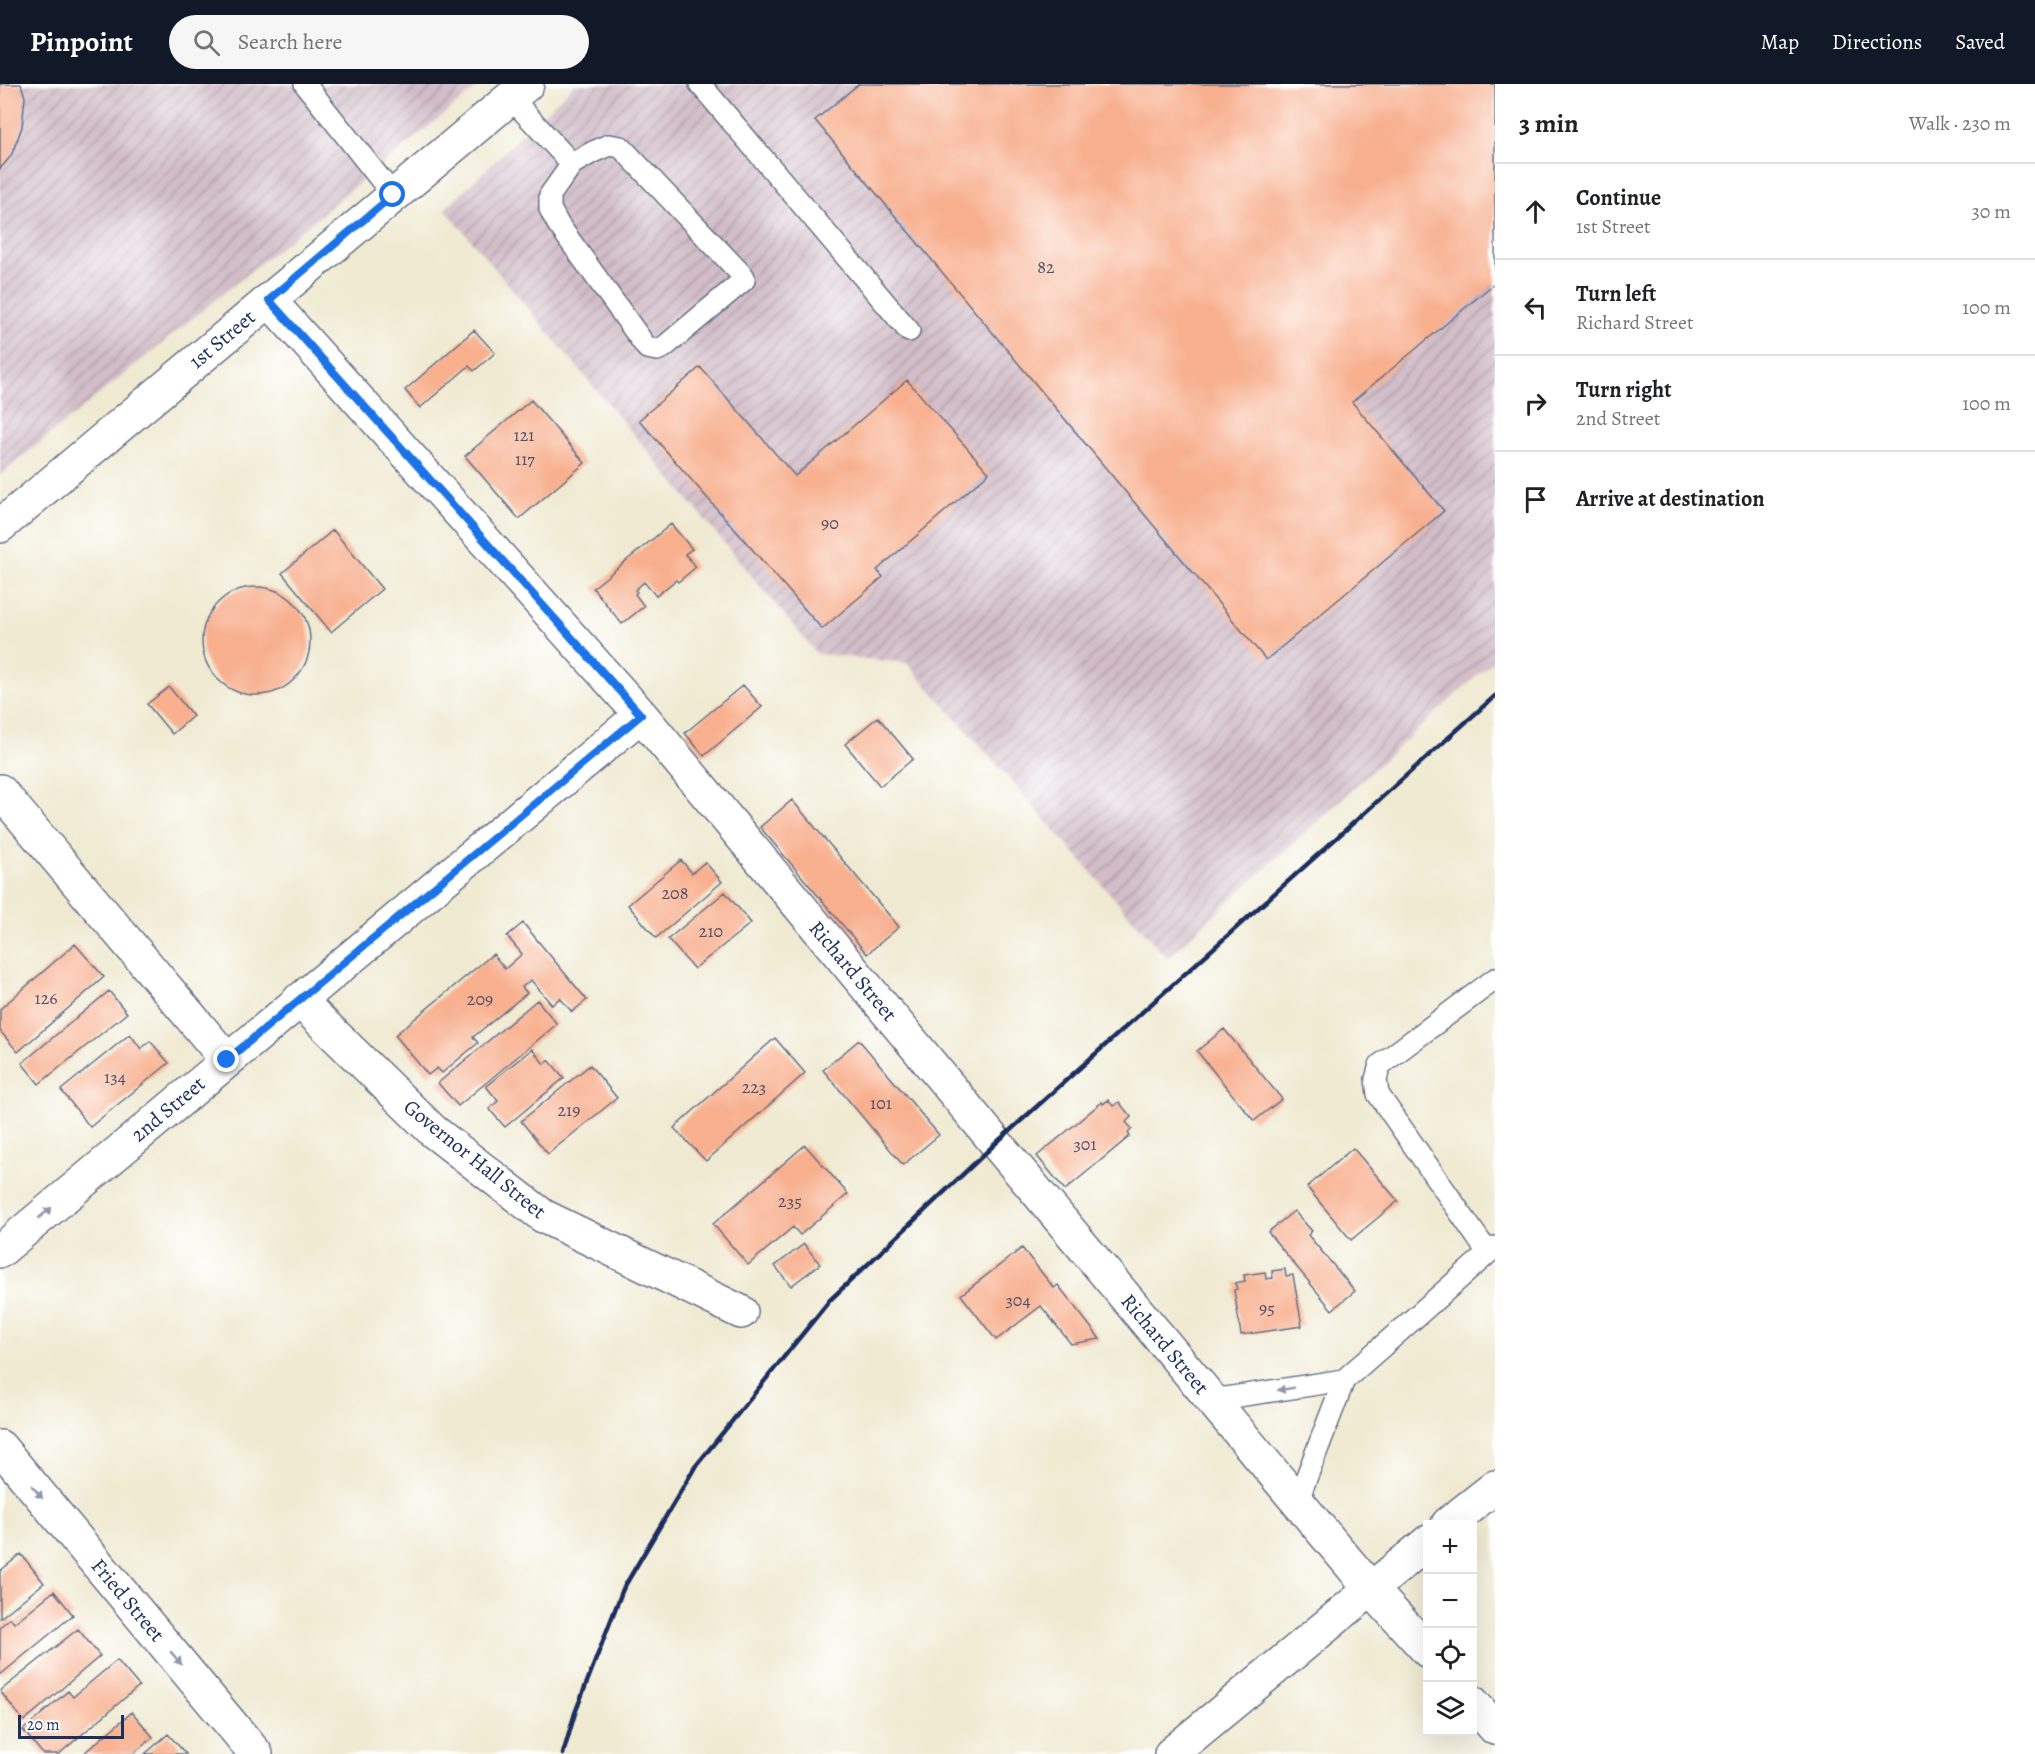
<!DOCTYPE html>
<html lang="en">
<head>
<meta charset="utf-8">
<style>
  :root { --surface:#fff; --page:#f6f6f6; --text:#202124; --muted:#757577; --line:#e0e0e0; --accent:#111827 }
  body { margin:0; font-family:Alegreya,serif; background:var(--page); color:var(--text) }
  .controls { position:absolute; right:18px; bottom:18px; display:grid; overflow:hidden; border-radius:0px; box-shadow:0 6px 24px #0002 }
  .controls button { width:54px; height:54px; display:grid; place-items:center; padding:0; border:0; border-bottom:2px solid var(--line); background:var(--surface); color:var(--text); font:30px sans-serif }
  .scale { position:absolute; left:18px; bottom:15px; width:106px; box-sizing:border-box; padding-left:6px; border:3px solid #1b2f5e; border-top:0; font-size:16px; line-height:21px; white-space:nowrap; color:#1b2f5e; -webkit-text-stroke:4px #fff; paint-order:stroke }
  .stop { position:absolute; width:18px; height:18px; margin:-14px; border:4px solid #1a73e8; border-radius:50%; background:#fff }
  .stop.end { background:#1a73e8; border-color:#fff; box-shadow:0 2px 6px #0008 }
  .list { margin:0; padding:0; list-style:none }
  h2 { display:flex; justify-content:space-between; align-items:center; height:78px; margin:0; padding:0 24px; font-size:26px }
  h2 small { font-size:20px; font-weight:400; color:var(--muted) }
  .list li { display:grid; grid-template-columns:39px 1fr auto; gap:18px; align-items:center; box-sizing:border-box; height:96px; padding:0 24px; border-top:2px solid var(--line) }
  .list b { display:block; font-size:22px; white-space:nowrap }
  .list p { margin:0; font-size:20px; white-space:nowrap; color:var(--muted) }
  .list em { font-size:20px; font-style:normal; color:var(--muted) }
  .icon { flex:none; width:33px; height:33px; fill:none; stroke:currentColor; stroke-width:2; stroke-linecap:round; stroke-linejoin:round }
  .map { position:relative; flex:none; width:1495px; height:1670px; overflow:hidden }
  header { display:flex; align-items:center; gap:36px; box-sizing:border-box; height:84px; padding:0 30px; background:var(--accent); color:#fff }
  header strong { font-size:28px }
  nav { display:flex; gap:33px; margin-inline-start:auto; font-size:21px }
  .search { width:420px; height:54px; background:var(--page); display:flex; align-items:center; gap:15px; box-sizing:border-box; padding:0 21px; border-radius:33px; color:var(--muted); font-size:22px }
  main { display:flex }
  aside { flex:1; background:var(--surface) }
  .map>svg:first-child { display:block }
</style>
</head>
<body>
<header>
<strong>Pinpoint</strong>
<div class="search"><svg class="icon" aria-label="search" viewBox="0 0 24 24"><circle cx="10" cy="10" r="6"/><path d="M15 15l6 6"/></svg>Search here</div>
<nav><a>Map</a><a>Directions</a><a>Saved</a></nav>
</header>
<main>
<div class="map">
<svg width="1495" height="1670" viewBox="0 0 1495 1670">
  <defs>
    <pattern id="industrial-furrows" width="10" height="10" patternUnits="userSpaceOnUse" patternTransform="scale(1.5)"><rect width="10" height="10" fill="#d2bdc8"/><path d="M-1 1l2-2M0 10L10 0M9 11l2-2" fill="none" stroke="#aa9aa6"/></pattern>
  </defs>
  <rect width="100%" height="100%" fill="#fff"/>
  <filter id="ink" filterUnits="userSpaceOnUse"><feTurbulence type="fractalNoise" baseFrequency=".0167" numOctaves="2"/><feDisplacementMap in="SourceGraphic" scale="12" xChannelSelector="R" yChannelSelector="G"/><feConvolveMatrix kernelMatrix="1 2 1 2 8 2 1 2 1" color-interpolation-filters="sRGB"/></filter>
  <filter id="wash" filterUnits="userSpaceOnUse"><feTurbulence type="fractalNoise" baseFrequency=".008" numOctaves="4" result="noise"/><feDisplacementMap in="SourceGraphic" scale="24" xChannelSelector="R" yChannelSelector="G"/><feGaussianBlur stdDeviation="1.35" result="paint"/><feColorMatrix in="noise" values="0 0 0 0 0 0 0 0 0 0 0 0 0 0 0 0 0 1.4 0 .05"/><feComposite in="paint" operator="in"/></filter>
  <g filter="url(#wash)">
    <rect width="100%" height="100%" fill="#f0ead2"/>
    <path fill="url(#industrial-furrows)" d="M0,0H481L0,391Z
      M575,0H1495V575L1167,874L907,579L817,570L445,125Z"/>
    <g id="blocks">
      <path fill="#f8b08f" d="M0,0H21L25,13L22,43L11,72L0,85Z
        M859,0H1495V199L1352,318L1444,427L1266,576L815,36Z
        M474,246L495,269L474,287L469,282L420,324L405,306Z
        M700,283L795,392L907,296L989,389L877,486L883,493L822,545L639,336Z
        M531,316L585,379L519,435L465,372Z
        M671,440L692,465L685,470L696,483L678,498L676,496L656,512L644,498L635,506L637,508L635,510L644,522L622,540L593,504Z
        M333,446L382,505L331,548L282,489Z
        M202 557a54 54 0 1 1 108 0a54 54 0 1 1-108 0Z
        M743,601L762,623L704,672L685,649Z
        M169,603L193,632L172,650L147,620Z
        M878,633L913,675L880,702L845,660Z
        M792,716L899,843L867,870L760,743Z
        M681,776L692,789L705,778L722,798L656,854L628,821Z
        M725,808L751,839L694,885L668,855Z
        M523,839L587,916L572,928L560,914L552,921L531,896L522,903L527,909L473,953L478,959L442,989L437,984L428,991L395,951L493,870L505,885L522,870L507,852Z
        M75,860L104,893L18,968L0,947V925Z
        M109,907L127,929L39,1000L22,979Z
        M537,916L557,940L458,1022L438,999Z
        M1224,945L1282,1015L1254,1037L1197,967Z
        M130,950L141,965L150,957L169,979L90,1043L61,1006Z
        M775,954L805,989L706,1077L674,1044Z
        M859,956L939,1051L903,1081L823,986Z
        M532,965L544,980L549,976L564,994L505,1043L489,1025L498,1017L486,1002Z
        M590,981L617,1014L548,1070L521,1037Z
        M1108,1016L1113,1022L1119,1018L1131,1033L1126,1038L1132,1045L1128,1049L1130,1052L1065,1106L1037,1072L1102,1018L1103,1020Z
        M805,1061L848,1110L800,1151L793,1143L748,1181L713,1140Z
        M1353,1064L1398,1117L1351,1156L1307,1103Z
        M1294,1127L1312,1147L1308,1151L1355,1207L1332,1226L1268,1148Z
        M804,1160L820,1180L791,1202L775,1182Z
        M1022,1164L1054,1204L1058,1201L1100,1255L1071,1260L1041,1222L996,1256L961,1211Z
        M1285,1185L1286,1192L1293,1191L1302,1242L1241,1251L1234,1206L1237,1205L1235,1199L1245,1197L1244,1191L1265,1188L1266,1195L1273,1194L1272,1187Z
        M21,1470L44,1499L0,1534V1487Z
        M54,1507L73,1531L0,1591V1543L10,1534L14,1539Z
        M78,1545L100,1572L24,1637L0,1607Z
        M117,1576L139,1602L59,1670H43L23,1646L68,1607L73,1613Z
        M132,1628L153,1653L133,1670H83Z
        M168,1650L186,1670H145Z"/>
    </g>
  </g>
  <g filter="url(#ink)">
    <use href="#blocks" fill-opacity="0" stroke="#667087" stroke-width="1.5"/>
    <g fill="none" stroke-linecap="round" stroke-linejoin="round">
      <defs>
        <path id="service" d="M305,0L393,111
          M700,0L909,247
          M511,14L572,80
          M609,61L621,63L744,193V196L664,263L657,266L647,264L558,140L550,125V111L572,80L593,68Z
          M1488,1169L1378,1010L1376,995L1380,981L1495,895
          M1212,1316L1344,1296
          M1297,1418L1344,1296L1495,1163"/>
        <path id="minor" d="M269,216L641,631L996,1059L1370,1504L1428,1567
          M0,442L527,0
          M0,707L227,976
          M299,916L433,1047L543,1132L741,1228
          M0,1167L641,631
          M0,1363L256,1670
          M1448,1440L1495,1403
          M1472,1618L1495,1644
          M1171,1670L1428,1458"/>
      </defs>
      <use href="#service" stroke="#667087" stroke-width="24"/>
      <use href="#minor" stroke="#667087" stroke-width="36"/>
      <use href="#service" stroke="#fff" stroke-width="21"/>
      <use href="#minor" stroke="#fff" stroke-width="33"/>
      <path stroke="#1b2f5e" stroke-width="4.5" d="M563,1670L575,1629L623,1505L695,1383L830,1216L996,1059L1495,612"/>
    </g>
    <defs><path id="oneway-solid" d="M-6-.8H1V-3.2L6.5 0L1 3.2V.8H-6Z" transform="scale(1.5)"/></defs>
    <g fill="#8d97ae">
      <use href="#oneway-solid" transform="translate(45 1129) rotate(-40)"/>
      <use href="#oneway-solid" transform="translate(1286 1305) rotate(171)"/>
      <use href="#oneway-solid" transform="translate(37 1408) rotate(50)"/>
      <use href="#oneway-solid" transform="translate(176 1574) rotate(50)"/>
    </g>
  </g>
  <g fill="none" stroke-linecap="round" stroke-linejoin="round" filter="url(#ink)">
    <path stroke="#1a73e8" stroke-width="8" d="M227,976L641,631L269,216L393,111"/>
  </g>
  <g text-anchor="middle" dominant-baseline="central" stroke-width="6" stroke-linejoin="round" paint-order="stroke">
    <g font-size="18" fill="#524f6a">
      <text x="1046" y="183">82</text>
      <text x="524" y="351">121</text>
      <text x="525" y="375">117</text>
      <text x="830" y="439">90</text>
      <text x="675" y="809">208</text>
      <text x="711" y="847">210</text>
      <text x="46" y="914">126</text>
      <text x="480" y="915">209</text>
      <text x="115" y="993">134</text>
      <text x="754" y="1003">223</text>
      <text x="881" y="1019">101</text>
      <text x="569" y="1026">219</text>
      <text x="1085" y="1060">301</text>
      <text x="790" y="1117">235</text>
      <text x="1018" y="1216">304</text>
      <text x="1267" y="1224">95</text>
    </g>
    <g font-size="21" fill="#1b2f5e" stroke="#fff">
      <text transform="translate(222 255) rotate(-40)">1st Street</text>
      <text transform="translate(853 887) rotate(50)">Richard Street</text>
      <text transform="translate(168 1025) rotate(-40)">2nd Street</text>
      <text transform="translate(475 1075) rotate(39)">Governor Hall Street</text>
      <text transform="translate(1165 1260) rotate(50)">Richard Street</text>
      <text transform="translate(128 1516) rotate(50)">Fried Street</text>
    </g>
  </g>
</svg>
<div class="controls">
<button>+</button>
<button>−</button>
<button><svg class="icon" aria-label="locate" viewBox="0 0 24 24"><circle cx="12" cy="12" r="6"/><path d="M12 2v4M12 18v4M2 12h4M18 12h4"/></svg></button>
<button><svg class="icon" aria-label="layers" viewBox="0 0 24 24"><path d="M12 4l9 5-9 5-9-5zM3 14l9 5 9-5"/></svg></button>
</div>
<div class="scale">20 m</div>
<div class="stop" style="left:393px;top:111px"></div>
<div class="stop end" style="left:227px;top:976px"></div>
</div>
<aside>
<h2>3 min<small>Walk · 230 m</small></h2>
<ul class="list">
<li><svg class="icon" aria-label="ahead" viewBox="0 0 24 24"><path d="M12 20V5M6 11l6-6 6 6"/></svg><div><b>Continue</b><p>1st Street</p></div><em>30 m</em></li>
<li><svg class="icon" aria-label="left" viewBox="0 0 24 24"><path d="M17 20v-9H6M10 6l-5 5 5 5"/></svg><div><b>Turn left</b><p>Richard Street</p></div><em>100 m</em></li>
<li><svg class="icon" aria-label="right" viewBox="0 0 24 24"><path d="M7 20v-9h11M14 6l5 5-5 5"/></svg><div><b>Turn right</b><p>2nd Street</p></div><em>100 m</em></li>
<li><svg class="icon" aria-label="arrive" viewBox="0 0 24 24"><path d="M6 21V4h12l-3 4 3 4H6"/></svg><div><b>Arrive at destination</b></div></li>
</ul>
</aside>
</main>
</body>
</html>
